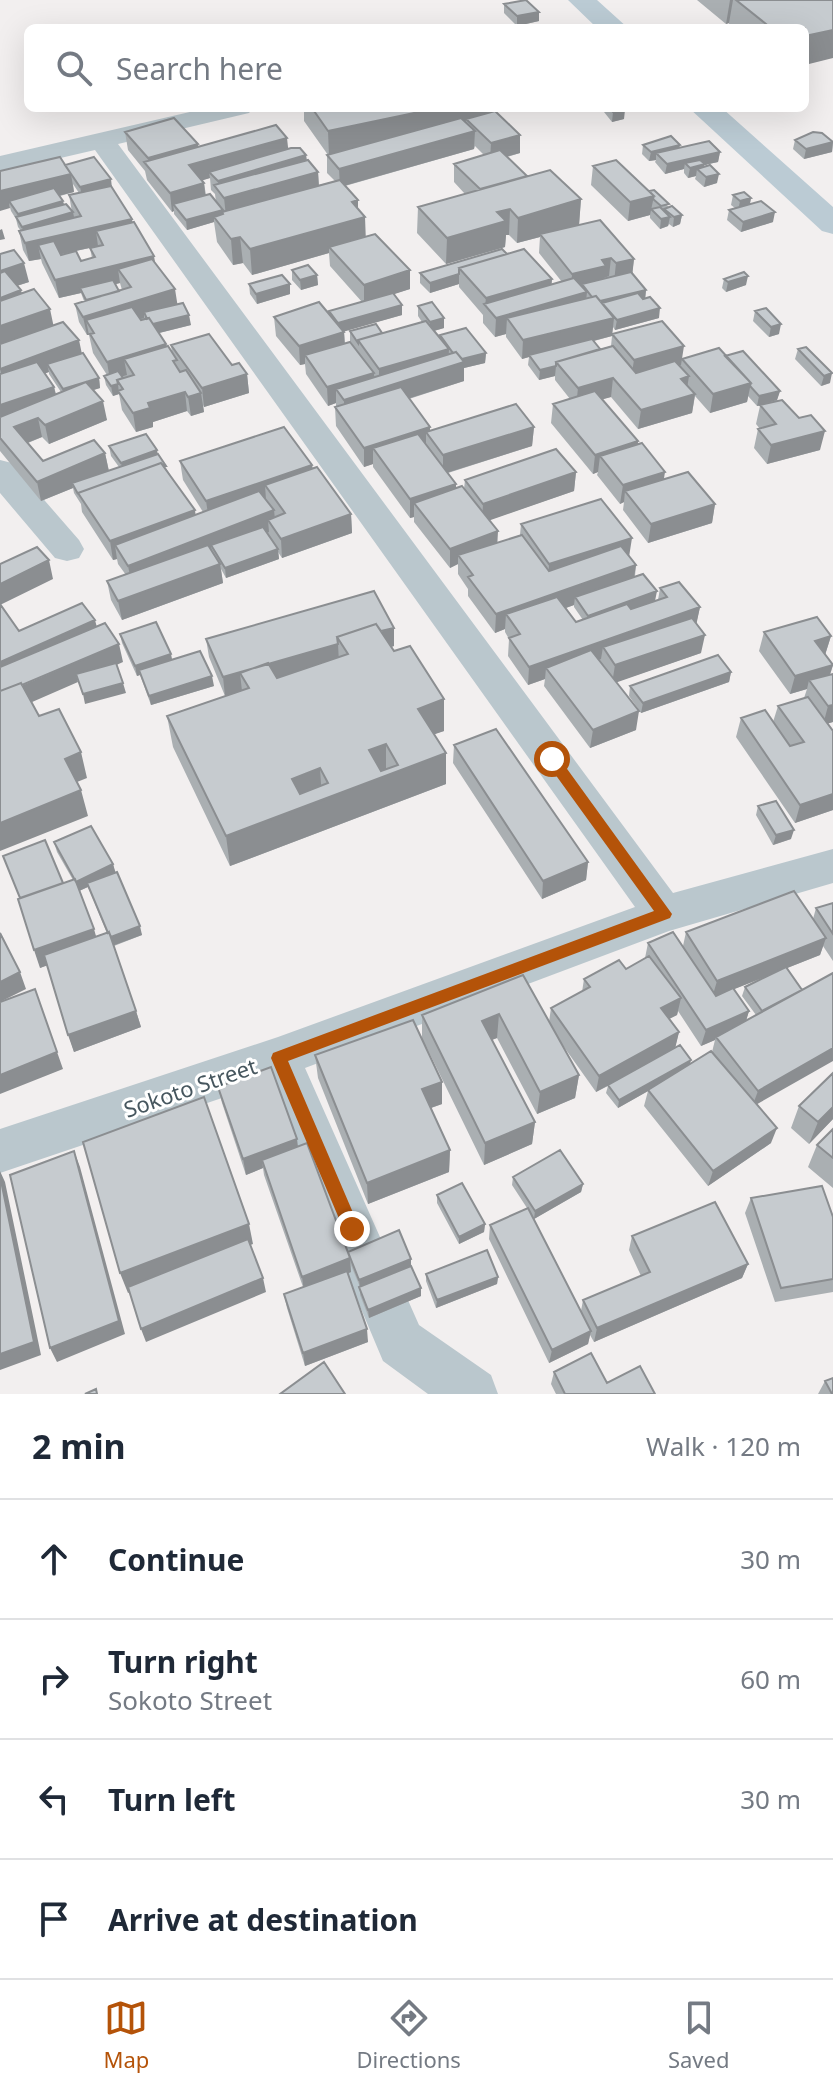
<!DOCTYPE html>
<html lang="en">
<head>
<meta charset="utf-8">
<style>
  :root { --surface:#fff; --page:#f6f6f7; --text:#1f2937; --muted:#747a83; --line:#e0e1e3; --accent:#b45309 }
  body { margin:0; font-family:"Noto Sans",sans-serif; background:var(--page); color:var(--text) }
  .stop { position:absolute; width:24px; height:24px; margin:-18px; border:6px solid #b45309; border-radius:50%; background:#fff }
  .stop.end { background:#b45309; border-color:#fff; box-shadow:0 2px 8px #0008 }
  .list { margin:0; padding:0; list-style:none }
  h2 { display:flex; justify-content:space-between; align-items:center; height:104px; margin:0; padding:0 32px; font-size:34px }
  h2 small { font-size:26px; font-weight:400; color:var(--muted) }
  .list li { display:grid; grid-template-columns:52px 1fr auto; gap:24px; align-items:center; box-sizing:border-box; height:120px; padding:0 32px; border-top:2px solid var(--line) }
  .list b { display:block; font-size:30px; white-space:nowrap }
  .list p { margin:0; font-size:26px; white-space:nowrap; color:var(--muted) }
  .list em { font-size:26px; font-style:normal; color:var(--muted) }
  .icon { flex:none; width:44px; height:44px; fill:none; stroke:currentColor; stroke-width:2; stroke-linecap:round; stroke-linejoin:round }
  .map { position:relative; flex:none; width:833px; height:1394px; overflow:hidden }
  .search { position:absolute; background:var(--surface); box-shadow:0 8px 32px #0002; left:24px; right:24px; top:24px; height:88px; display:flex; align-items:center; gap:20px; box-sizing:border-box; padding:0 28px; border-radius:12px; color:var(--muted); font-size:30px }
  .sheet { height:584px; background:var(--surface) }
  nav { display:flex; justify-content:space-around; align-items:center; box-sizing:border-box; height:112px; border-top:2px solid var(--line); background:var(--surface); font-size:22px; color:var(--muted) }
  nav a { display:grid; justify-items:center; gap:4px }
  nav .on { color:var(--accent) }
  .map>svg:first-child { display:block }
</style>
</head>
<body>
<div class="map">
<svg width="833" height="1394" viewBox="0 0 833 1394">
  <rect width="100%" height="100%" fill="#f2efef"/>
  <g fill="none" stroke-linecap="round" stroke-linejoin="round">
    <path fill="#bac7cd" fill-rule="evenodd" d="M207,108H253L249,113L118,144L673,893L833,849V883L669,931L305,1068L419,1325L491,1375L498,1394H428L383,1361L266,1083L0,1173V1129L278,1037L635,907L95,150L0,172V156Z
      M0,460L12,463L79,540L84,549L79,558L67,561L55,558L0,493Z"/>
    <path fill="#bbcbd4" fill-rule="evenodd" d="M568,0H597L628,28H597Z
      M689,108H722L833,207V234L822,231Z"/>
  </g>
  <path fill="#aaafb2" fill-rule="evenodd" d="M697,0H833L805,28H730L729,27V23L726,24Z
    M504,4L539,21L517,26L504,13Z
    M304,108H488V113L520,135V153L507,157L527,176L581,199L579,225L634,259L632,274L646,290L645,299L659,318L615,330L613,327L612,334L682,359L725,356L780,391L777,400L820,450L767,464L754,448L758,429H760L756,424L760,406H757L748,396L747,402L710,413L695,396L692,413L638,429L611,397L602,399L638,441V445L664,479L715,504L712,523L648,543L623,510L624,502L620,504L597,475L598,472L593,474L551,423L553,404L570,399L555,380V376L539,380L528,365L529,357L522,359L506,337V334L495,337L483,323V315L459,287V284L430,293L420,283V273L507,254L552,285L562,282L539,253L540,237L517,243L509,235H506L505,247L446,264L417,233L418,207L465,194L454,182V164L484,155L475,146L474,149L345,186L358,200V209L365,217V236L410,270V289L393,294L402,305V315L344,331L345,344H352L350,341V331L382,333L422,322L418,316V306L444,328L434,331L440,338V335L486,353L485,363L464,368V381L409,399L430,431L534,427L532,446L448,473L456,488L464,489L465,480L576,472L574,491L489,520L497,543L520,535L521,524L629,557L636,565L635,576L655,601L658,600L660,588L700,607L696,624L701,653L616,682L636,730L590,748L544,686L545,679L528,685L508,656L509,639L505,632V629L495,633L468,596V589L458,574V564L450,568L414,522V517L410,518L373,467V464L364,467L336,426L335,407L336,406V403L328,406L306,374L305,364L300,365L276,336L274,317L330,314L329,311L362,302L330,266L329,253L252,275L243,263L233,265L217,242L214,222L187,230L174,214V211L172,212L147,180L145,171L128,150L125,132L198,147L288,149L306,155L307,161L318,172L319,185L335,181L327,173V155H328L304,121ZM210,178L211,190L215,194L216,202L206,195L204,183L202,180ZM612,336L611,346L600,349L594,341ZM574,605V607L583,620L576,622L566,608Z
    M604,108H623L624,119L612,122L604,112Z
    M795,140L833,141L832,152L804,159L793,149Z
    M643,145L720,152L718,162L704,165V167L717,183L704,187L695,179L696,176L688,178L684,173V169L665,174L655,162L656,160L649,161L642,154Z
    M65,165L112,187L155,263L177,305L191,325L159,333L167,346L172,353L171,345L232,365L247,374L249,393L204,407L203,405L204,412L191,416L187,411L153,422V427L136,432L122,410L119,394L113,396L106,385L104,376L107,375L93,353L89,335H87L79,322L75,304L84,301L81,293L59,298L42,263L41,259L29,261L23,250L19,231H21L18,227L16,219L11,211L0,171ZM73,184L79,193L69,195L72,212L64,204L60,196L74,192ZM95,247L90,248L92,258L81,261L61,254ZM120,283L122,290L119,291L116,284Z
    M593,166L649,191L669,207L682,215L680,224L673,227L669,224L668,226L660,229L650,218V215L628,221L591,185Z
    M733,195L751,198L750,204L773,222L741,232L727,220L729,210L735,208L731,205Z
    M0,254L29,282L17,286L22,293L82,354L99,378L100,388L93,390L107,420L49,444L42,437L28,443L43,461L105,453L109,471L119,467L111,456L109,446L158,455L195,515L203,512L183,480L180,461L312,465L313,469L351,514L352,533L282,558L278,552L279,559L226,578L221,569L223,583L122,620L111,600L107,581L126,575L118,564L117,559L113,560L82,512L81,504L74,493L73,488L41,501L0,451ZM49,372V374L61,392L56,394L54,387L45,373Z
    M292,270L317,275L318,285L301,290L292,280Z
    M724,279L746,285L726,292L722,288Z
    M249,284H290V294L257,304L250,294Z
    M755,311L779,334L769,337L753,321Z
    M806,347L830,383L821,386L795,359L798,349Z
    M394,628V646L391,647L394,651L444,699V731L434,734L446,753V784L230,866L173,747L167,716L225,696L209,657L206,639Z
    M764,632L831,636L825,655L833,665L830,675L833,674V722L828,723L833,731V810L795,823L736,737L741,718L773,722L778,706L804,698L807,689L790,694L759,651Z
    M120,634L172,660L214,686L151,705L140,675L137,676L122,643Z
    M731,672L729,682L641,713L629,696L630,686Z
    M454,745L588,862L586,880L542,899L453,763Z
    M758,806L791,839L773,845L756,815Z
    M54,842L113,864L115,873L142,935L114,946L136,1011L141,1027L74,1052L47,965L40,968L63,884L73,880L57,852ZM88,887L107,933L96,937L79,891Z
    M833,903V961L823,946L820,955L787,968L756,1104L771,1143L708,1186L644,1106L648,1091L618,1108L606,1093L608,1086L596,1092L559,1040L579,1075L575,1098L537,1114L497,1038L492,1040L535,1122L532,1144L484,1165L426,1046L442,1104L431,1108L450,1150L449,1172L368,1204L318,1078L315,1055L422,1038V1015L523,975L549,1022L551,1008L582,992L584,979L626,969L645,958L648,943L683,946L686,932L813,919L816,908ZM767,976L745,987L742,996L756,1015L746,1020L749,1011L734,989ZM678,1011L701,1046L715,1040L712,1052L690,1064L675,1047L679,1032L669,1019L677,1015Z
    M218,1087L298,1146L348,1253L411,1259V1266L421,1288V1296L369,1318L360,1295V1287L350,1263L351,1272L348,1274L368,1342L305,1366L287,1308L284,1294L303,1287L264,1175L263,1168L246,1175L222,1103Z
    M799,1106L833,1119L809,1144L791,1128Z
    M833,1129V1188L808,1167L817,1145Z
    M513,1177L583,1184L581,1192L534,1219L581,1311L583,1300L641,1276L629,1250L632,1236L748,1264L742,1278L594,1342L590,1335L588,1344L549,1363L489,1239L490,1225L527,1208L512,1185Z
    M437,1195L485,1224L484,1232L459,1244L437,1203Z
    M751,1198L833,1217V1292L775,1302L745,1213Z
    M426,1274L498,1277L497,1284L436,1308L426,1281Z
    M554,1372L607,1383L655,1394H556L551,1384Z
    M825,1381L833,1394H818Z"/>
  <path fill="#8b8e91" d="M730,0H733L729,23L726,24Z
    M539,12V21L517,26V16Z
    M833,30V58L805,65V36Z
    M438,108H488L487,123L466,119L465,127L329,156L328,131Z
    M625,110L624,119L612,122L613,112Z
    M475,131L474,149L340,187L339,169Z
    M520,135V153L490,161L491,143Z
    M287,138L289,156L209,172L210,178L191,184L149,168L148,158L198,144L200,162Z
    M833,142L832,152L804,159L806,149Z
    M680,145L678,154L656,153V160L649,161L651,152Z
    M720,152L718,162L704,165L703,174L697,169L696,176L688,178L690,168L685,163L684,169L665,174L667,164Z
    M306,155L308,173L318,172L319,190L226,216L224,198L219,191L218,181Z
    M71,174L74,192L13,207L9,201L10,208L0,211V191Z
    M719,174L717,183L704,187L706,177Z
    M111,179L112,188L82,196L80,187Z
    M204,183L206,202L173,204L174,211L172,212L170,193Z
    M654,196L650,215L628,221L630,202Z
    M751,198L749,208L738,211L740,201Z
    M581,199L579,225L540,234V237L517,243L518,218Z
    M358,200V219L365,217L366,243L329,247V253L252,275L250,249Z
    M63,201L65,210L20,223L18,214Z
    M510,209L509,235H506L505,247L446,264L447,238L497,212Z
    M223,210V219L222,212V220L214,217V222L187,230L186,220Z
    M73,212L75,222L24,236L22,227Z
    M775,212L773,222L741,232L743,222Z
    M682,215L680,224L673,227L674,217Z
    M670,217L668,226L660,229L661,219Z
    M132,219L135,238L96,231L98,246L44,258L38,245L41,259L29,261L25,243Z
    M2,229L5,239L0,240V230Z
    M240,237L243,263L233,265L231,239Z
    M154,256L157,274L118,269L120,283L83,292L80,288L81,293L59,298L55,280Z
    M611,258L609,276L604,278V284H582V290L571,292L572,274L602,260Z
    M634,259L632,277L614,282L616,263Z
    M24,263L29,282L0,291V271Z
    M410,270V289L364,304V285Z
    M459,274V284L430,293V283Z
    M317,275L318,285L301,290L300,280Z
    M748,276L746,285L726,292L728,282Z
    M552,279L551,297L485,306L486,298Z
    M290,284V294L257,304L256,294Z
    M175,289L178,308L144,312V318L94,333L86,320L89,335H87L83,317Z
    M21,290L25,309L0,318V298Z
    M646,290L645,300L607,309L597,302Z
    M587,292L585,311L507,318L506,334L495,337L496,318Z
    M402,305V315L339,333L338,323Z
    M660,308L659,318L615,330L617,320Z
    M50,309L54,328L0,346V326Z
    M189,315L191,325L151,335L150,325Z
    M444,318V328L430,332V322Z
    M614,318L612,336L531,357L529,355V357L522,359L523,340Z
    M781,324L779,334L769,337L771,327Z
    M344,332L345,350L305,355V364L300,365L299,346Z
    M79,340L83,359L47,364L49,372L5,388L0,369Z
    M166,344L169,363L124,359L127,375L110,380L107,362Z
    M684,346L681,365L631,379L634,360Z
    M449,349L448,368L458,360L486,353L485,363L464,368V381L344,419V400L336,389V403L328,406L327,387L374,373L375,390L379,388V369Z
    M556,366L555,376L539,380L540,370Z
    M832,373L830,383L821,386L824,376Z
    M247,374L249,393L204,407L202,388Z
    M689,376L686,395L681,379Z
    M99,378L100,388L65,399L63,389Z
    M613,378L611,397L576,407L578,388Z
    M751,383L747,402L710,413L713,394Z
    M118,384L119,394L113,396L111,386Z
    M54,387L58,405L0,425V405Z
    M780,391L777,400L757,406L759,396Z
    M185,392L187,411L153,422V427L136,432L133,413L148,403Z
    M201,393L204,412L191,416L188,397Z
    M695,394L692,413L638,429L641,410Z
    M103,401L107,420L49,444L45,425Z
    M38,418L42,437L19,446L14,427Z
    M430,427V438L426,432V448H373V464L364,467V448Z
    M534,427L532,446L443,474V455Z
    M825,431L820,450L767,464L771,445Z
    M638,441L636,460L600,456L598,472L593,474L595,455Z
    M157,450L159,460L123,473L121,463Z
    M105,453L109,472L72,483L73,488L41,501L37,482Z
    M312,465L314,484L265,485L266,500L209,520L206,501Z
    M576,472L574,491L482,523L483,504Z
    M665,472L662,491H625L624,502L620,504L623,485Z
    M456,484V503H414V517L410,518V499Z
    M715,504L712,523L648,543L651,524Z
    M195,510L197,528L115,545L117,559L113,560L110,541Z
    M274,510L276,529L268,520L269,532L215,552L211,545L212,554L132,585L128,566Z
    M351,514L352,533L282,558L281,539Z
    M498,531L497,550L458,555V564L450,568V549Z
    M632,538L629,557L548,583L549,564Z
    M278,549L279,559L226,578L225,568Z
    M49,560L53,579L0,605V584Z
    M220,564L223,583L122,620L118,601Z
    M636,565L633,584L575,597L574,605L515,626L506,614L505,629L495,633L496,614Z
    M657,591L655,601L587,625L588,616Z
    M700,607L696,626L603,647L601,659L553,676L546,668L545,679L528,685L529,667Z
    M95,620L100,639L0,684V662Z
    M394,628V646L348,660V654L341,643Z
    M705,635L701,653L612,684L615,665Z
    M831,636L825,655L815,641Z
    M119,644L123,662L79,682L76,674L78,682L0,716V695Z
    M338,644L339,663L249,689L240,673L242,691L225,696L223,677Z
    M171,654L173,664L139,670L140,675L137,676L135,666Z
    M833,665L827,683L809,680L807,689L790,694L795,676Z
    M731,672L729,682L641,713L643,703Z
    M212,676L214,686L151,705L149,696Z
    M123,683L126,693L85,704L83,694Z
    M444,699V731L418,740V709Z
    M833,705V722L823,725L828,706Z
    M639,711L636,730L590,748L593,730Z
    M386,744V775L370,781L369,750Z
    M81,752L87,778L72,784L65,759Z
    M446,753V784L230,866L226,836Z
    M320,768L322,799L294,810L292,779Z
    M81,790L88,816L0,851V823Z
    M833,794V810L795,823L800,805Z
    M794,830L791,839L773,845L776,835Z
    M588,862L586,880L542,899L543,881Z
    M113,864L116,874L79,891L76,882Z
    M140,926L142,935L112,946L109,937Z
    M94,929L99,947L40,968L34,950Z
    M826,938L820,955L712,998L717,981Z
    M20,972L26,989L0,1002V982Z
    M35,989L63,1069L0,1094V1075Z
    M681,998L677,1015L657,1025L661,1008Z
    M136,1011L141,1027L74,1052L68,1035Z
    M749,1011L744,1028L716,1037L715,1040L701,1046L706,1030Z
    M499,1014L497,1038L480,1044L482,1021Z
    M679,1032L675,1049L596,1092L599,1076Z
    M833,1048V1061L752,1107L758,1091Z
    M691,1060L689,1068L618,1108L619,1100Z
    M579,1075L575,1098L537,1114L540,1092Z
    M442,1082V1104L422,1111V1089Z
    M833,1107V1119L809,1144L818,1122Z
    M535,1122L532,1144L484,1165L485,1143Z
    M777,1128L771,1143L708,1186L713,1171Z
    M297,1139L299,1155L262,1160L263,1168L246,1175L243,1159Z
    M450,1150L449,1172L368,1204L367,1183Z
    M74,1151L80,1167L125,1334L57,1362L50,1348Z
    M0,1171L5,1182L41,1355L0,1370Z
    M583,1184L581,1192L534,1219L535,1211Z
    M249,1224L253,1244L128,1293L120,1273Z
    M485,1224L484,1232L459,1244V1237Z
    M350,1258L351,1272L304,1291L302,1277Z
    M411,1259V1266L360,1288L359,1280Z
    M748,1264L742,1278L594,1342L597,1328Z
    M498,1277L497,1284L436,1308L437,1300Z
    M263,1278L266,1292L146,1342L141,1329Z
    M421,1288V1296L369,1318L368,1310Z
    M367,1329L368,1342L305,1366L303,1353Z
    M591,1331L588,1344L549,1363L552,1350Z"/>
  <path fill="#c6cbcf" stroke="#8b8e91" stroke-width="2" fill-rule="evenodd" d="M526,0L539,12L517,16L504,4Z
    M736,0H833V30L805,36V28H771Z
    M538,25L540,28L529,27Z
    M312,108L338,109L438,108L328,131Z
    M609,108H623L625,110L613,112Z
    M495,111L520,135L491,143L466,119Z
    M174,118L198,144L148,158L125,132Z
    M461,118L475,131L339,169L327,155Z
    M276,125L287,138L189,165L204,183L170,193L144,162Z
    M813,132L822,133L833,142L806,149L795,140Z
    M671,136L680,145L651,152L643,145Z
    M709,141L720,152L667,164L656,153Z
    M291,148H300L306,155L218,181L209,172Z
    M500,150L527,176L480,189L454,164Z
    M60,157L71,174L0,191V171Z
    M94,157L111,179L80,187L65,165Z
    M308,160L318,172L224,198L214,185Z
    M616,160L654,196L630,202L593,166Z
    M700,160L705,164L690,168L685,163Z
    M710,165L719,174L706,177L697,169Z
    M550,170L581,199L518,218L510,209L497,212L506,221L447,238L418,207Z
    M340,180L358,200L352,202L365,217L250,249L240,237L231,239L214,217L223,214L222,212Z
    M111,186L132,219L25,243L19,231L81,216L69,195Z
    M54,188L63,201L18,214L9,201Z
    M654,190L669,204L661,206L653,199L654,196L649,191Z
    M744,192L751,198L740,201L733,195Z
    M210,194L223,210L186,220L173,204Z
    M761,201L775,212L743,222L729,210Z
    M66,204L73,212L22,227L16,217Z
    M672,206L682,215L674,217L664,209Z
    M660,207L670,217L661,219L651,209Z
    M600,220L634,259L616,263L611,258L602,260L606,266L572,274L540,234Z
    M134,222L154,256L55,280L38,245L54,241L61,255L76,251L81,261L95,257L90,248L103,245L96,231Z
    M375,234L410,270L364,285L329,247Z
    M502,249L507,254L459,268V274L430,283L420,273Z
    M524,249L552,279L486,298L459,268Z
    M14,250L24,263L0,271V254Z
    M152,259L175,289L83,317L75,304L131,287L118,269Z
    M308,265L317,275L300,280L292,270Z
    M5,271L21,290L0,298V273Z
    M631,272L646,290L600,301L596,296L592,297L582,284Z
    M744,272L748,276L728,282L724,279Z
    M282,275L290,284L256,294L249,284Z
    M574,278L587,292L496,318L484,304Z
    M113,280L119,291L86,300L80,288Z
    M34,289L50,309L0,326V301Z
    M393,293L402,305L338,323L329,311Z
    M638,293L643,299L650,297L660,308L617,320L602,303Z
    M596,296L614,318L523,340L507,318Z
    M319,302L344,332L299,346L274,317Z
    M432,302L444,318L430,322L418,306Z
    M183,303L189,315L153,324L149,318L147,319L144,312Z
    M132,307L141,320L149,318L166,344L107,362L90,334L94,333L86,320Z
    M766,308L781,324L771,327L755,311Z
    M426,321L449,349L379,369L358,340Z
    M662,321L684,346L634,360L612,334Z
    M63,322L79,340L0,369V344Z
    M376,324L382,333L358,340V343L350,331Z
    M466,328L486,353L462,359L456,352L453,353L440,335Z
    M209,334L232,365L239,363L247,374L202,388L171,345Z
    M592,339L600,349L556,362V366L540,370L529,355Z
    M350,342L374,373L327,387L305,355Z
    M168,346L177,360L173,361L180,372L186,370L201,393L188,397L185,392L148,403L150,408L133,413L118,391L123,389L117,380L134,375L124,359Z
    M613,346L636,373L675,361L689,376L681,379L695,394L641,410L613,378L578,388L556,362Z
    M806,347L832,373L824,376L798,349Z
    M719,348L751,383L713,394L682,359Z
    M743,351L780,391L759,396L750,386L751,383L725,356Z
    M456,352L464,362L344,400L336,389Z
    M83,353L99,378L63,389L47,364Z
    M37,362L54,387L0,405V374Z
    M118,371L123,378L117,380L118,384L111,386L104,376Z
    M86,382L103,401L45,425L38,418L14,427L43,461L94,440L105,453L37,482L0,438V417Z
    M401,387L430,427L364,448L335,407Z
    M595,391L638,441L595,455L553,404Z
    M782,400L799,418L811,415L825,431L771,445L758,429L776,424L760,405Z
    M516,404L534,427L443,455L426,432Z
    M284,427L312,465L206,501L180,461Z
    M146,434L157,450L121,463L109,446Z
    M418,434L456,484L410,499L373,448Z
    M642,443L665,472L623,485L600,456Z
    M556,449L576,472L483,504L465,480Z
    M158,454L166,466H164L161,463L78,493V494L72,483Z
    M161,463L195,510L110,541L78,493Z
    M317,467L351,514L281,539L268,520L285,513L265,485Z
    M688,472L715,504L651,524L625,491Z
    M462,486L498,531L450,549L414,503Z
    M259,491L274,510L128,566L115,545Z
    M601,499L632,538L549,564L521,524Z
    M263,527L278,549L225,568L211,545Z
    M522,535L549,571L621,546L636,565L496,614L468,577L473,575L458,555Z
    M208,545L220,564L118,601L107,581Z
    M37,547L49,560L0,584V564Z
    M643,574L657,591L588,616L575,597Z
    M679,582L700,607L529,667L509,638L520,634L506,614L557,597L576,622L627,604L631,609L667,597L660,588Z
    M374,591L394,628L381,631L376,624L337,637L338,644L223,677L206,639Z
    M82,603L95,620L0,662V604L19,631Z
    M817,617L831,636L815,641L833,665L795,676L764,632Z
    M692,618L705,635L615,665L603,647Z
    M156,622L171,654L135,666L120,634Z
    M105,623L119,644L22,685L21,683L0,691V667Z
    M376,624L394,651L410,646L444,699L418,709L446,753L226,836L167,716L249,688L240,673L268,663L277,678L348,654L337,637ZM386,744L398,765L381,771L369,750ZM320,768L328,783L300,794L292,779Z
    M591,650L639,711L593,730L546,668Z
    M200,651L212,676L149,696L139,670Z
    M718,655L731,672L643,703L630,686Z
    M116,663L123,683L83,694L76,674Z
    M833,674V705L828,706L809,680Z
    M21,683L39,716L59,709L81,752L65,759L81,790L0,823V691Z
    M808,697L833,731V794L800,805L741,718L765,710L790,746L804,742L778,706Z
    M496,729L588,862L543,881L454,745Z
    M776,801L794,830L776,835L758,806Z
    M91,826L113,864L76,882L54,842Z
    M45,840L63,883L20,898L3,856Z
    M117,872L140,926L111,937L109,932L108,933L87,883Z
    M75,879L94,929L34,950L18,899Z
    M794,891L826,938L717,981L686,932Z
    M833,903V934L816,908Z
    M109,932L136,1011L68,1035L44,955Z
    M673,932L716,996L733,988L749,1011L706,1030L648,943Z
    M0,933L20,972L0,982Z
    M649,956L681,998L661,1008L679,1032L599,1076L551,1008L590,987L584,979L619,960L626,969Z
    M786,967L802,990L762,1011L745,987Z
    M833,973V1048L758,1091L716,1037Z
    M523,975L579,1075L540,1092L499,1014L482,1021L535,1122L485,1143L422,1015Z
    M35,989L57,1052L0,1075V1002Z
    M413,1020L442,1082L422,1089L450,1150L367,1183L315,1055Z
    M680,1045L691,1060L619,1100L608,1085Z
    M711,1051L777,1128L713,1171L648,1090Z
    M271,1067L297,1139L243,1159L218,1087Z
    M833,1073V1107L818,1122L799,1106Z
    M204,1097L249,1224L120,1273L83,1142Z
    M833,1129V1158L817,1145Z
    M307,1143L350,1258L302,1277L262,1160Z
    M560,1150L583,1184L535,1211L513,1177Z
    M74,1151L119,1321L50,1348L10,1175Z
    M0,1176L34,1342L0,1354Z
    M462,1183L485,1224L459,1237L437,1195Z
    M822,1186L833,1217V1279L781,1288L751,1198Z
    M715,1202L748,1264L597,1328L583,1300L650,1272L632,1236Z
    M528,1208L591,1331L552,1350L490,1225Z
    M399,1230L411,1259L359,1280L348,1252Z
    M248,1239L263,1278L141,1329L128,1287Z
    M487,1250L498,1277L437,1300L426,1274Z
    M411,1266L421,1288L368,1310L359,1287Z
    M347,1271L367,1329L303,1353L284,1294Z
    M591,1353L607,1383L640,1366L655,1394H565L554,1372Z
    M324,1362L345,1394H280Z
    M833,1378V1394H832L825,1381Z
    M96,1389L97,1394H85Z"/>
  <path fill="#b45309" d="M552,754L557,755L672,914L670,918L288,1061L360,1229L358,1235L352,1237L346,1235L271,1058L273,1053L654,911L547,763V755Z"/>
  <g text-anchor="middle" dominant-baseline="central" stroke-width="6" stroke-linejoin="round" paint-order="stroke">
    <g font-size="22" fill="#46565e" stroke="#fff">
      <text transform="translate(190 1087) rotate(-19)">Sokoto Street</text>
    </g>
  </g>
</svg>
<div class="stop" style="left:552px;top:759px"></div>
<div class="stop end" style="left:352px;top:1229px"></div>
<div class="search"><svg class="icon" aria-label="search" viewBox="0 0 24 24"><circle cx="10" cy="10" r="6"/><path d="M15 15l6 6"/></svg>Search here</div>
</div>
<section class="sheet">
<h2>2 min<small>Walk · 120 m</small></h2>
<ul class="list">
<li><svg class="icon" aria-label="ahead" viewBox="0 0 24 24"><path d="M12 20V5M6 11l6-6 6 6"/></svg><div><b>Continue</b></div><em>30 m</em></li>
<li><svg class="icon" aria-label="right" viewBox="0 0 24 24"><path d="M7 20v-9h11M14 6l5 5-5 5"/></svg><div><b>Turn right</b><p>Sokoto Street</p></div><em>60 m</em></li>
<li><svg class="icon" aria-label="left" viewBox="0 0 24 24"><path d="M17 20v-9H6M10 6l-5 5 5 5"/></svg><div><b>Turn left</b></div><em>30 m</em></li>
<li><svg class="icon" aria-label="arrive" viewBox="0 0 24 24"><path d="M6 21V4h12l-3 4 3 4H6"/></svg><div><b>Arrive at destination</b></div></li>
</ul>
</section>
<nav>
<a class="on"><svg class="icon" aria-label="map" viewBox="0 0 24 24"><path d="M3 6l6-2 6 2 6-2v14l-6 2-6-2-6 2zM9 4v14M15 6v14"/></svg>Map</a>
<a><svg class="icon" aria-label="directions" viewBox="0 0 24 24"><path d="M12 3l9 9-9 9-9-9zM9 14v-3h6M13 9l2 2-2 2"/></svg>Directions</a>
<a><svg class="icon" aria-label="saved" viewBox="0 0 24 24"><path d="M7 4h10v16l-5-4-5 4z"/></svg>Saved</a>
</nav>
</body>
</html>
